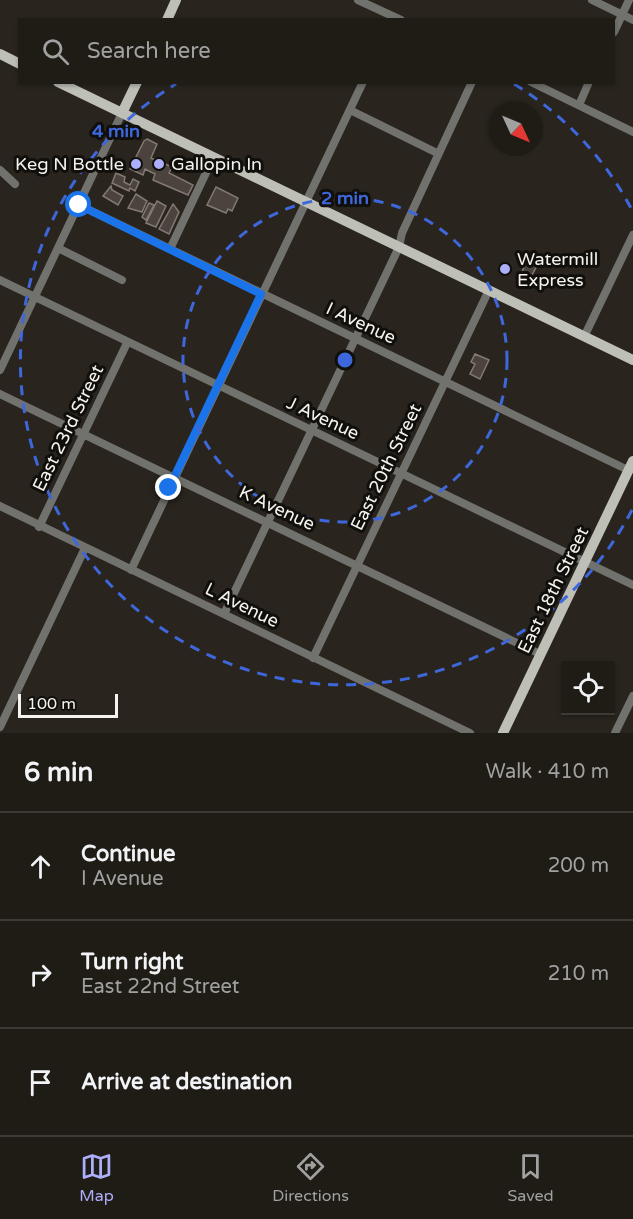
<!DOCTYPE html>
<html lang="en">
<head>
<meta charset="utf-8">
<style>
  :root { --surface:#1f1c16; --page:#27251f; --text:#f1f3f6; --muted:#a1a1a1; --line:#3c3a35; --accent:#adaffb }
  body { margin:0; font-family:"Varela Round",sans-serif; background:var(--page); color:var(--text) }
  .controls { position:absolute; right:18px; bottom:18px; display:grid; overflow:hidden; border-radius:0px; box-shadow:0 2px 4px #0004 }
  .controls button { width:54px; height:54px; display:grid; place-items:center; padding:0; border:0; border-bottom:2px solid var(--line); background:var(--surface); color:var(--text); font:30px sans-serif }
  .compass { position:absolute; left:489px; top:102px; width:54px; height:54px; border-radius:50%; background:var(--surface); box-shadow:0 2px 4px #0004; rotate:134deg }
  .scale { position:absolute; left:18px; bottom:15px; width:100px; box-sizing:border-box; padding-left:6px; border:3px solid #f6f3ee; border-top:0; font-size:16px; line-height:21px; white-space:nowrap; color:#f6f3ee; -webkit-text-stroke:4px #100f0b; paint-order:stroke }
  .stop { position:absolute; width:18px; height:18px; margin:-14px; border:4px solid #1a73e8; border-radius:50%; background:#fff }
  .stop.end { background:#1a73e8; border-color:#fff; box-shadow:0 2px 6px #0008 }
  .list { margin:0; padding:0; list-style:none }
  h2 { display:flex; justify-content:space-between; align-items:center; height:78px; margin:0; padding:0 24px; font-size:26px }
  h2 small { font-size:20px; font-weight:400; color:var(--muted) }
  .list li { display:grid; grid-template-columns:39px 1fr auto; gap:18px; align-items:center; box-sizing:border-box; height:108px; padding:0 24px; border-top:2px solid var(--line) }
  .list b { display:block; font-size:22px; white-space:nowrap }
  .list p { margin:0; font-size:20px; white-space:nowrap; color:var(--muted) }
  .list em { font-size:20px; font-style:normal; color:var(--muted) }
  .icon { flex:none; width:33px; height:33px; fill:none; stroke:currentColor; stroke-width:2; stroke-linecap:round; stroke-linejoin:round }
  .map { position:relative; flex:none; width:633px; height:733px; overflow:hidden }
  .search { position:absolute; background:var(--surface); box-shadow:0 2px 4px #0004; left:18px; right:18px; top:18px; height:66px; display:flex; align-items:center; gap:15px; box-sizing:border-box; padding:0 21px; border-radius:0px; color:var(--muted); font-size:22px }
  .sheet { height:402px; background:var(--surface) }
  nav { display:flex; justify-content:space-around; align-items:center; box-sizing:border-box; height:84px; border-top:2px solid var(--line); background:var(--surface); font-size:16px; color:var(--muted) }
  nav a { display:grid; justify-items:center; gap:3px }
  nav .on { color:var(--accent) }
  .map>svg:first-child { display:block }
</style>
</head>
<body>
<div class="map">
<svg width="633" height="733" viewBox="0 0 633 733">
  <rect width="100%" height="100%" fill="#29251e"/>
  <path fill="#4c433e" stroke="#837974" stroke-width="1.5" d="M147,139L157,144L151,158L172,167L169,173L193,185L188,195L153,180L155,174L145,169L143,175L130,169L144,141Z
    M116,173L125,177L124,182L130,185L133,179L139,182L135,191L130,188L129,191L112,183Z
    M111,186L112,190L123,196L118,205L103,196Z
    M216,187L238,198L232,211L228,209L226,213L207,205Z
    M136,194L147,201L142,212L128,208Z
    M157,201L166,206L156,227L146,223Z
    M149,203L154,205L146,220L142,217Z
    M173,204L179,212L169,234L159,229Z
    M528,257L539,262L526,286L518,282Z
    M475,354L489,360L480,379L470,374L475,364L471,362Z"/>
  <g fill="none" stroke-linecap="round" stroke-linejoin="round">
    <path stroke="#71726e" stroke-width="8" d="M358,0L401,20
      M592,0L633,20
      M614,32L629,0
      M531,82L633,132
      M579,105L589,82
      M350,110L437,153
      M0,170L15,184
      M79,205L628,470
      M58,248L122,280
      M170,249L213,158
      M0,280L633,585
      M584,337L633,235
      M0,370L122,113
      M0,394L540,654
      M0,506L470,733
      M39,527L127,343
      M131,570L363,82
      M224,614L399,247L402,233L472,82
      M313,658L489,290
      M0,727L85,548
      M615,733L633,696"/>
    <path stroke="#bebfb7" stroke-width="10" d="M167,20L176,0
      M0,54L20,64
      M58,82L633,360
      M122,113L137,82
      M503,733L633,461"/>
  </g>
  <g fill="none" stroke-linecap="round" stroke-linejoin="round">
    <path stroke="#1a73e8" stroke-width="8" d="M79,205L261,294L169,488"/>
  </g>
  <g fill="none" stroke="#3e67db" stroke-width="3" stroke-dasharray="10 8">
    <circle cx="345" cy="360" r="162"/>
    <path d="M632 510A324 324 0 1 1 176 84M514 84A324 324 0 0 1 632 210"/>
  </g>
  <g fill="#adaffb" stroke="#100f0b" stroke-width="2">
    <circle cx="136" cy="164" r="6"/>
    <circle cx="159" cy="164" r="6"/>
    <circle cx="505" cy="269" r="6"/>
  </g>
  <g text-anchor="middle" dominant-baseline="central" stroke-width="6" stroke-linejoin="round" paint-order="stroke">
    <g font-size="18" fill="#f6f3ee" stroke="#100f0b" text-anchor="start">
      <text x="124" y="164" text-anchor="end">Keg N Bottle</text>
      <text x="171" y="164">Gallopin In</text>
      <text x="517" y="259">Watermill<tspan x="517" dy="21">Express</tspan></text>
    </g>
    <g font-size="18" fill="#f6f3ee" stroke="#100f0b">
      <text transform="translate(361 323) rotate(25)">I Avenue</text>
      <text transform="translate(323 418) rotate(25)">J Avenue</text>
      <text transform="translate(68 428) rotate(-64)">East 23rd Street</text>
      <text transform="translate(386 467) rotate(-64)">East 20th Street</text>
      <text transform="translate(277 508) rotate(25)">K Avenue</text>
      <text transform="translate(553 590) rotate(-64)">East 18th Street</text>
      <text transform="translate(242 605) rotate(26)">L Avenue</text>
    </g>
  </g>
  <circle cx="345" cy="360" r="9" fill="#3e67db" stroke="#100f0b" stroke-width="3"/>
  <g font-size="18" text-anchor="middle" font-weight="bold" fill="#3e67db" stroke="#100f0b" stroke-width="6" stroke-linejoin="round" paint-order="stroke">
    <text x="116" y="137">4 min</text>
    <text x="345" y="204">2 min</text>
  </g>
</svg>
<div class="controls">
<button><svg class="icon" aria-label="locate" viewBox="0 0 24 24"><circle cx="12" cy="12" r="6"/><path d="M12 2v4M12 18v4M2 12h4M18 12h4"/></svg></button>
</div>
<svg class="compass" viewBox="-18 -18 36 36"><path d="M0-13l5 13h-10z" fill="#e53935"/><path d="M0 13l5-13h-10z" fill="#a1a1a1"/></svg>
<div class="scale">100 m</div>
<div class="stop" style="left:79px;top:205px"></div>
<div class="stop end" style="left:169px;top:488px"></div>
<div class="search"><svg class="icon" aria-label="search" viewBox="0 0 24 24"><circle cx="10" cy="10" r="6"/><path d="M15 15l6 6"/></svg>Search here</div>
</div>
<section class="sheet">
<h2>6 min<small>Walk · 410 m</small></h2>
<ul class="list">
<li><svg class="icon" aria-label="ahead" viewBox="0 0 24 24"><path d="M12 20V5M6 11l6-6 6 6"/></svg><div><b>Continue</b><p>I Avenue</p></div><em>200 m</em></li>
<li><svg class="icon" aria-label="right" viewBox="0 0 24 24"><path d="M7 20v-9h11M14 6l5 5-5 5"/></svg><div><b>Turn right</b><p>East 22nd Street</p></div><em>210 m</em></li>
<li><svg class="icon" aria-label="arrive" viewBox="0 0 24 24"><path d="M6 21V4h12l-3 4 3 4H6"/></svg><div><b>Arrive at destination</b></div></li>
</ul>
</section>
<nav>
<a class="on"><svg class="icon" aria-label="map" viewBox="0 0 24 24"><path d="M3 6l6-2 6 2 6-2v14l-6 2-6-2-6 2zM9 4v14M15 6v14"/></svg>Map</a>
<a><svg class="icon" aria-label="directions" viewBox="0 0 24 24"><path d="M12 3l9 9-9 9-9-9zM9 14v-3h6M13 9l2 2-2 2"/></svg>Directions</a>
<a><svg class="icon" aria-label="saved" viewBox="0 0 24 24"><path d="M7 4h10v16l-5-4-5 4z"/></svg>Saved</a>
</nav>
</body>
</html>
